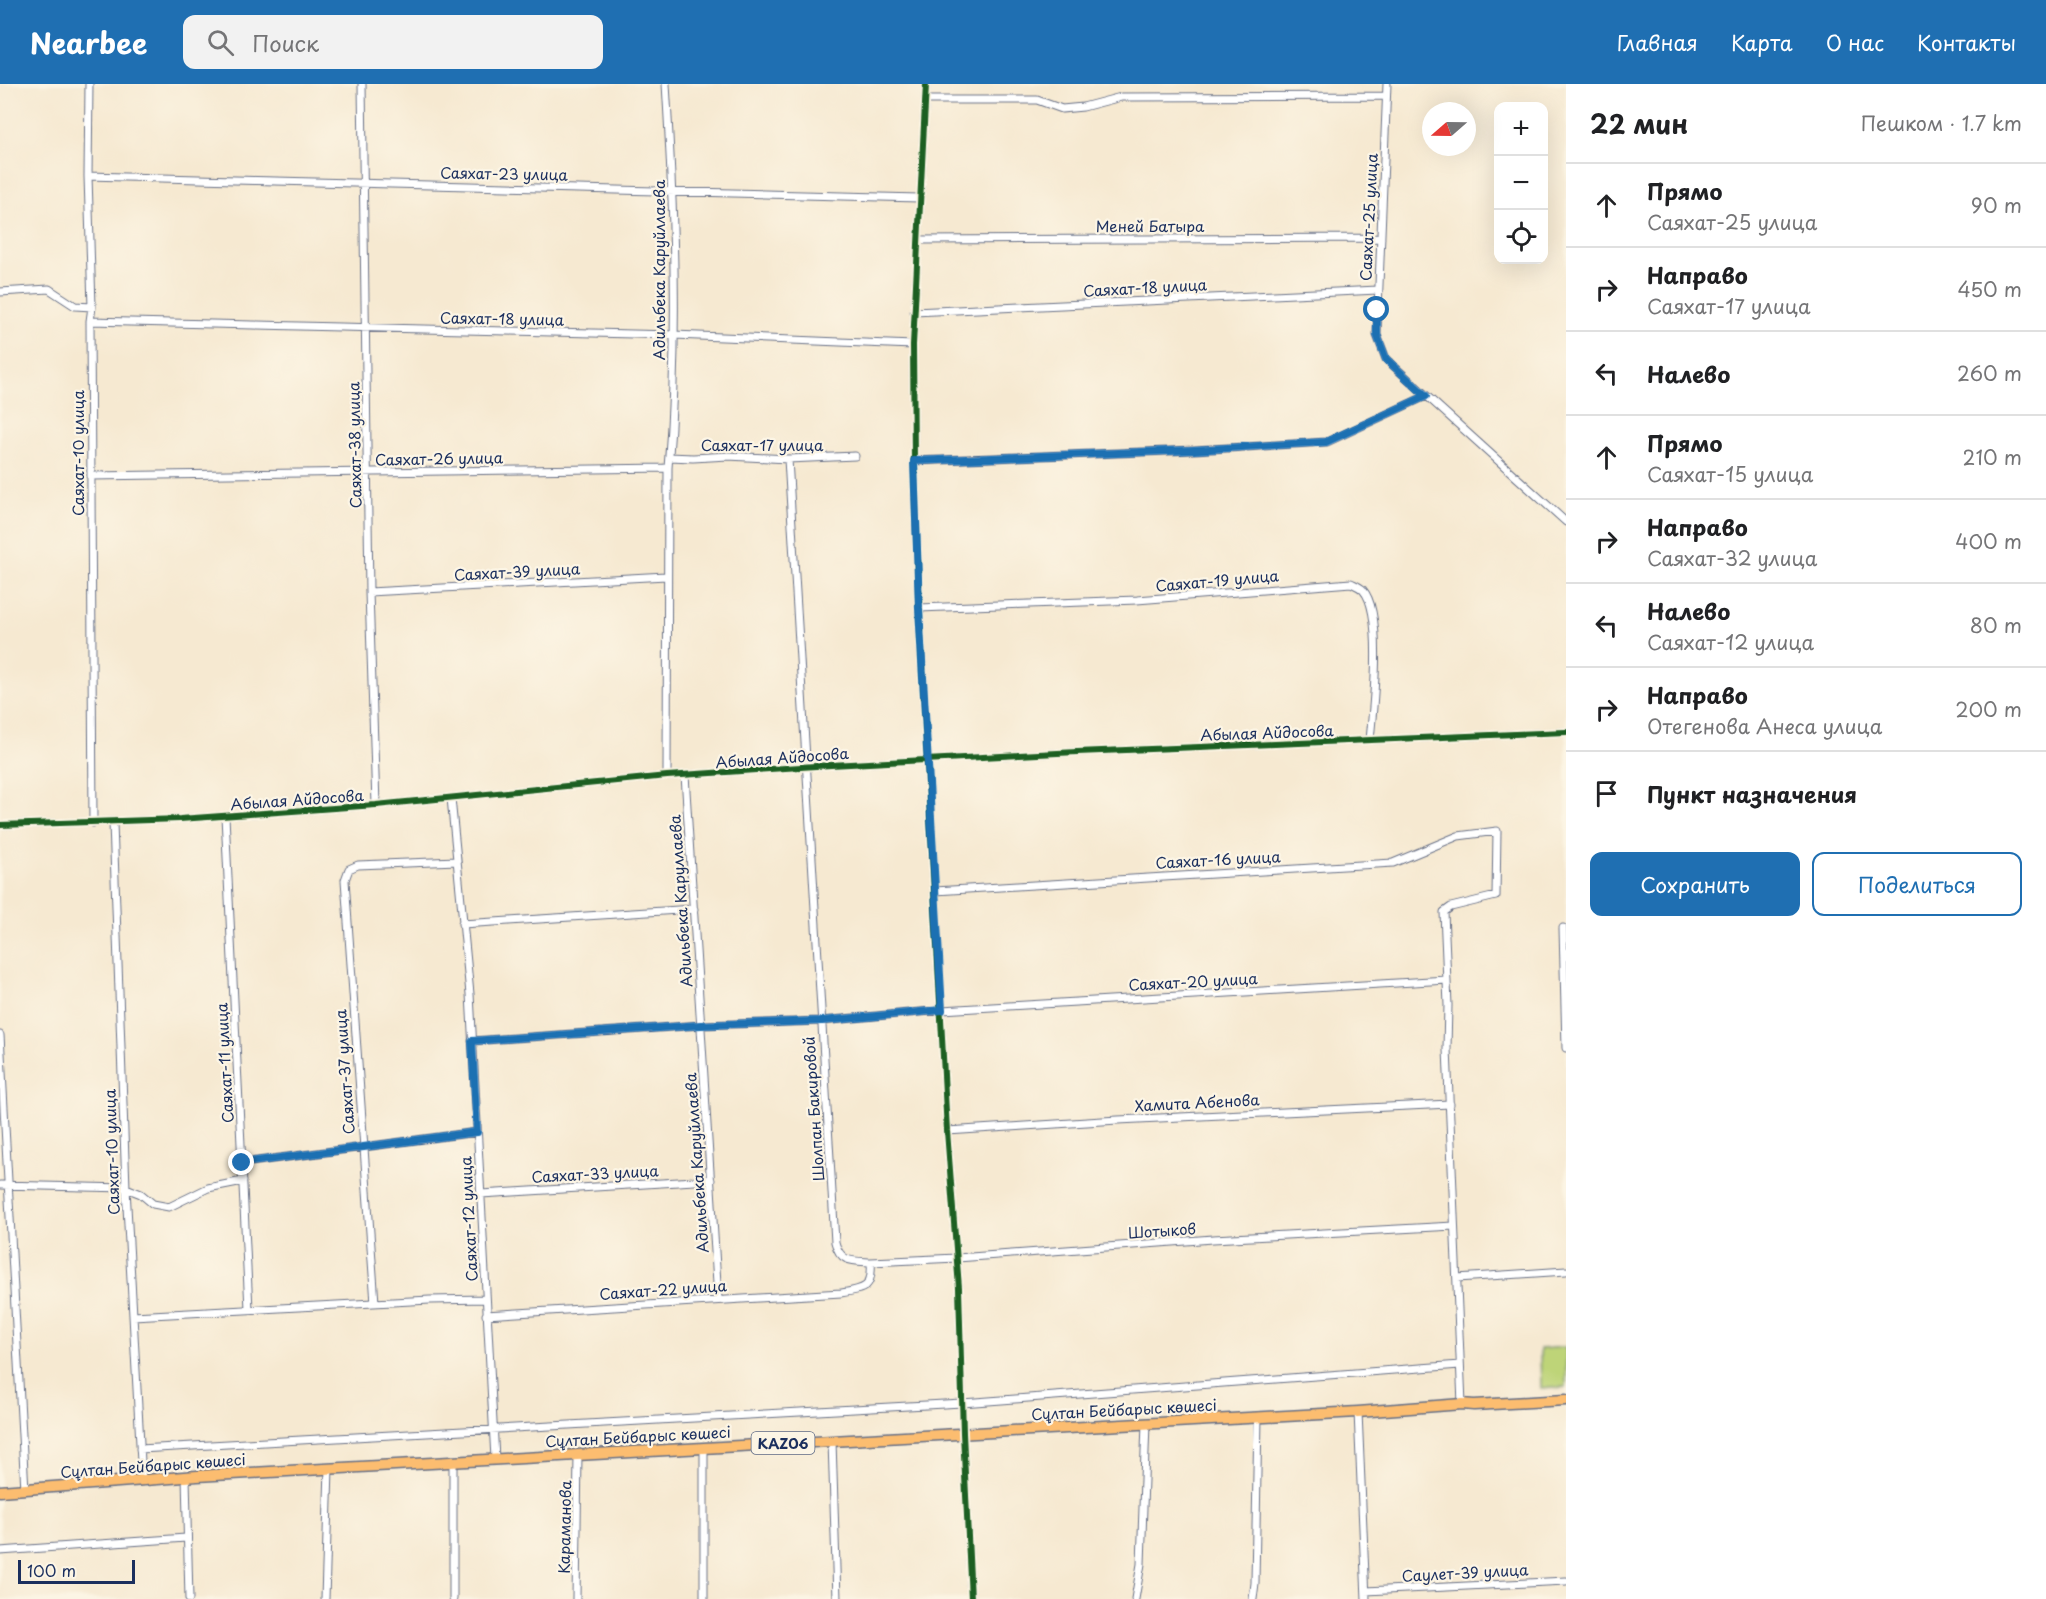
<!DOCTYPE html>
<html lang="ru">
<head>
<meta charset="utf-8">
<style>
  :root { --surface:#fff; --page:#f2f2f2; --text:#202124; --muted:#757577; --line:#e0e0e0; --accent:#1f6fb2 }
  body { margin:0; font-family:"Playpen Sans",sans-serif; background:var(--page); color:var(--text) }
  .controls { position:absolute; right:18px; top:18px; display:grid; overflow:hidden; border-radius:12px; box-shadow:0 6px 24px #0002 }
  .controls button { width:54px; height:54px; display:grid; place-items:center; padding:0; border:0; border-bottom:2px solid var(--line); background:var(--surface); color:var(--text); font:30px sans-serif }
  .compass { position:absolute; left:1422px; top:18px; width:54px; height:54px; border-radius:50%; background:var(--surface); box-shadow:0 6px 24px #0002; rotate:250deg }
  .scale { position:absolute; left:18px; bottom:15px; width:117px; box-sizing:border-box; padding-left:6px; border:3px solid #1b2f5e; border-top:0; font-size:16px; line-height:21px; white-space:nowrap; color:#1b2f5e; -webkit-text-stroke:4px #fcf5e5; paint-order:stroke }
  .stop { position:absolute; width:18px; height:18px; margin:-14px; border:4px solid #1f6fb2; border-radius:50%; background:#fff }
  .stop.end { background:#1f6fb2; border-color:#fff; box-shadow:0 2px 6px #0008 }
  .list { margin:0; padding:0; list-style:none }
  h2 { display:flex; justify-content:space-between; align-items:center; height:78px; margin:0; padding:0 24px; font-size:26px }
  h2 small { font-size:20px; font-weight:400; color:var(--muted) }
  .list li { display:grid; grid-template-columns:39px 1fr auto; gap:18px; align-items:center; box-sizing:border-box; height:84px; padding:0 24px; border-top:2px solid var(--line) }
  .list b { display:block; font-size:22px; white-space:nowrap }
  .list p { margin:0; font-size:20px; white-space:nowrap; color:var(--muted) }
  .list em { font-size:20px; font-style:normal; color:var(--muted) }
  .actions { display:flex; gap:12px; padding:18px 24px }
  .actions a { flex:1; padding:14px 0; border:2px solid var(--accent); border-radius:12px; text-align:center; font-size:21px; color:var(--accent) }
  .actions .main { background:var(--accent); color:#fff }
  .icon { flex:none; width:33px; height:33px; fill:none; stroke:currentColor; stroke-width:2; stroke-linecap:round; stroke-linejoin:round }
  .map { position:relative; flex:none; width:1566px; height:1515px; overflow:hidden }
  header { display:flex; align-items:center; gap:36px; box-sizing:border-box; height:84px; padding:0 30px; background:var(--accent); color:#fff }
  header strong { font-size:28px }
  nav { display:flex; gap:33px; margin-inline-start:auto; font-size:21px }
  .search { width:420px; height:54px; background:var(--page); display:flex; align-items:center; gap:15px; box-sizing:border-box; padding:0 21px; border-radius:12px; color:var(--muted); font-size:22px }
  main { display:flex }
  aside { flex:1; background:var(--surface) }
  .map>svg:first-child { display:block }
</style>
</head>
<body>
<header>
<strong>Nearbee</strong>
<div class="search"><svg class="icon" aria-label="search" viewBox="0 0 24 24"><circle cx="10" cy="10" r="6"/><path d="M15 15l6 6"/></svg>Поиск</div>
<nav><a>Главная</a><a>Карта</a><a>О нас</a><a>Контакты</a></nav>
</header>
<main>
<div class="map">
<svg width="1566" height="1515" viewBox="0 0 1566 1515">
  <rect width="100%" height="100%" fill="#fcf5e5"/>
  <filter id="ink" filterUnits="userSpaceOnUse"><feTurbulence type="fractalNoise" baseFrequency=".0167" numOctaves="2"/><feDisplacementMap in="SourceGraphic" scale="12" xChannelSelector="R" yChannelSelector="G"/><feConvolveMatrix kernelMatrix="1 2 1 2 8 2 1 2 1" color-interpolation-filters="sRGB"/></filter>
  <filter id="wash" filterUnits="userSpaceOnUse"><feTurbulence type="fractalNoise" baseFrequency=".008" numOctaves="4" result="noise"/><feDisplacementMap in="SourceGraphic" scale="24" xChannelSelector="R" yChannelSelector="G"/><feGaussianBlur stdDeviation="1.35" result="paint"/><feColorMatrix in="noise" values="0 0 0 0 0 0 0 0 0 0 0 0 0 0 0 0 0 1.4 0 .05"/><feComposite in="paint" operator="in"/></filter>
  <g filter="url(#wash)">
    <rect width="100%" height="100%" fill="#f6e9d1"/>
    <path fill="#bed478" stroke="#6c826b" stroke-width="1.5" d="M1566,1263V1303L1541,1305L1540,1265Z"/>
  </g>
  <g filter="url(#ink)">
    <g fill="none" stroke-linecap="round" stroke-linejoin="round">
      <defs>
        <path id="minor" d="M89,0L88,92L92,223L90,237L93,739
          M362,0L369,508L376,721
          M926,0L913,261L914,377L919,524L947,1047L959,1204L963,1349L971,1515
          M1387,0L1377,251L1386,275L1566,438
          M926,16H1037L1062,25L1083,23L1121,13L1386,12
          M88,92L919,114
          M919,156L1381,154
          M0,208L49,205L75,222L92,223
          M914,228L1378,206
          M90,237L674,251L913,261
          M669,373L693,374L728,372L788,375L855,372
          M914,377L1194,366L1327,358L1426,312
          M91,392L668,384C679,257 674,128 666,0
          M369,508L666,492
          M919,524L1137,516L1351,499C1355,501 1360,503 1363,506C1384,529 1373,624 1370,656
          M685,691L718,1215
          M667,692L668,384
          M451,714L470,910L495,1375
          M225,732L249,1225
          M113,739L126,1104L142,1396
          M0,741L180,735L376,721L667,692L831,681L1077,668L1566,648
          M935,807L1393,779L1458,752L1497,747L1496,812L1451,823L1444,828L1448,921L1447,965L1462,1320
          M462,840L694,825
          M1563,844L1566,964
          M0,951L25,1406
          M472,957L701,941L821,937L942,926L1447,896
          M947,1047L1118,1036L1450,1020
          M242,1079L477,1048
          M0,1101L126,1104L141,1110L153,1120L169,1123L208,1104L243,1097
          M481,1110L711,1096
          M871,1178L957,1174L1213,1155L1454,1142
          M1457,1194L1566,1187
          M375,1219L345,796L349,785L358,781L457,777
          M486,1231L841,1209C865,1205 873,1204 871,1178C853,1177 840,1179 835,1158L788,375
          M133,1232L430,1216L486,1215
          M1358,1328L1366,1515
          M832,1357L837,1515
          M704,1364V1515
          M140,1365L962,1319L1460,1281
          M186,1393L189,1515
          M0,1467L186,1454
          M1366,1507L1566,1497
          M325,1515L329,1384
          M453,1515V1378
          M576,1515L578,1371
          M1135,1515L1141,1480L1146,1339
          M1253,1515L1255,1499L1258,1333"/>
        <path id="primary" d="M0,1407L197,1392L1358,1328L1462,1320L1474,1321L1566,1316"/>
      </defs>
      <use href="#minor" stroke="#687086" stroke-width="9"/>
      <use href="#primary" stroke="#687086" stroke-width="13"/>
      <use href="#minor" stroke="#fff" stroke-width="7"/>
      <use href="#primary" stroke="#fcbd6f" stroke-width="10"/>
      <defs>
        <path id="cycleway" d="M926,0L913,261L914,377L919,524L947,1047L959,1204L963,1349L971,1515
          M0,741L180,735L376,721L667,692L831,681L1077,668L1566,648"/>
      </defs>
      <use href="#cycleway" stroke="#fcf5e5" stroke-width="10"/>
      <use href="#cycleway" stroke="#1b5e20" stroke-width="6"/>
    </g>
  </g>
  <g fill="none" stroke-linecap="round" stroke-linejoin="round" filter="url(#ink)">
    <path stroke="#1f6fb2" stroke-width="8" d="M242,1079L477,1048L472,957L701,941L822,937L942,926L919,524L914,377L1194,366L1326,358L1426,312L1386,275L1377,251V226"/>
  </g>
  <g text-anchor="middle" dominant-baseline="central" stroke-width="4.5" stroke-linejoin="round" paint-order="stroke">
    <rect fill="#fcf5e5" stroke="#5e6a86" stroke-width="1.5" x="751.5" y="1348" width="63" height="22" rx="4.5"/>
    <g font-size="14" font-weight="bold" fill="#1b2f5e">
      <text x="783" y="1359">KAZ06</text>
    </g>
    <g font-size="15" fill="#1b2f5e" stroke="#fcf5e5">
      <text transform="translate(504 89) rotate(1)">Саяхат-23 улица</text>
      <text transform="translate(1368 133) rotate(-87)">Саяхат-25 улица</text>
      <text x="1150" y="141">Меней Батыра</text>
      <text transform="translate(658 186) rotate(-90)">Адильбека Каруйллаева</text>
      <text transform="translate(1145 203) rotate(-3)">Саяхат-18 улица</text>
      <text transform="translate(502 234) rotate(1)">Саяхат-18 улица</text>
      <text x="762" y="360">Саяхат-17 улица</text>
      <text transform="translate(354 361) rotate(-91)">Саяхат-38 улица</text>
      <text transform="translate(77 369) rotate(-90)">Саяхат-10 улица</text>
      <text transform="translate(439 374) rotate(-1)">Саяхат-26 улица</text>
      <text transform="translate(517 487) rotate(-3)">Саяхат-39 улица</text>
      <text transform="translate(1217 496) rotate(-5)">Саяхат-19 улица</text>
      <text transform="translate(1267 648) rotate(-2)">Абылая Айдосова</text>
      <text transform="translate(782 673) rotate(-4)">Абылая Айдосова</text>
      <text transform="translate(297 715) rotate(-4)">Абылая Айдосова</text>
      <text transform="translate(1218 775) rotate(-3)">Саяхат-16 улица</text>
      <text transform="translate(680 817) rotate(-94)">Адильбека Каруллаева</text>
      <text transform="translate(1193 897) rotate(-3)">Саяхат-20 улица</text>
      <text transform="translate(224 979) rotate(-93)">Саяхат-11 улица</text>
      <text transform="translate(344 988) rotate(-94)">Саяхат-37 улица</text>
      <text transform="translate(1197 1018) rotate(-3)">Хамита Абенова</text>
      <text transform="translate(813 1025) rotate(-94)">Шолпан Бакировой</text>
      <text transform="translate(111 1068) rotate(-92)">Саяхат-10 улица</text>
      <text transform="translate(696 1079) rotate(-94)">Адильбека Каруйллаева</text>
      <text transform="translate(595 1089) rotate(-3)">Саяхат-33 улица</text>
      <text transform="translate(468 1135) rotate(-93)">Саяхат-12 улица</text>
      <text transform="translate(1162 1146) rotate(-4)">Шотыков</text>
      <text transform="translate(663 1205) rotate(-4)">Саяхат-22 улица</text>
      <text transform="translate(1124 1325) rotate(-3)">Сұлтан Бейбарыс көшесі</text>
      <text transform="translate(638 1352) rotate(-3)">Сұлтан Бейбарыс көшесі</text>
      <text transform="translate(153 1381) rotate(-4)">Сұлтан Бейбарыс көшесі</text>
      <text transform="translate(564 1443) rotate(-89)">Караманова</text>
      <text transform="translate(1465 1488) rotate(-3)">Саулет-39 улица</text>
    </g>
  </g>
</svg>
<div class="controls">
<button>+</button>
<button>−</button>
<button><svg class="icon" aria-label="locate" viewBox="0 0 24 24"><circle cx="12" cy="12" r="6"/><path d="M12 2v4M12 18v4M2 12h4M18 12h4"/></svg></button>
</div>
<svg class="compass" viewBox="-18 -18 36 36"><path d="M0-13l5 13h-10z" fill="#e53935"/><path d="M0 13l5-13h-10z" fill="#757577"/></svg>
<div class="scale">100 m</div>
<div class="stop" style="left:1377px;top:226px"></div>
<div class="stop end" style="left:242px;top:1079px"></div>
</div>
<aside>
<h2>22 мин<small>Пешком · 1.7 km</small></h2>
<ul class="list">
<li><svg class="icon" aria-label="ahead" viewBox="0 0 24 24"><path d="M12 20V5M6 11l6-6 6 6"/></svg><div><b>Прямо</b><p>Саяхат-25 улица</p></div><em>90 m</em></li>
<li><svg class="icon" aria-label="right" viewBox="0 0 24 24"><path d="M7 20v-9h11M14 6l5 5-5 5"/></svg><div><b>Направо</b><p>Саяхат-17 улица</p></div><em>450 m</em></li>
<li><svg class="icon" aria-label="left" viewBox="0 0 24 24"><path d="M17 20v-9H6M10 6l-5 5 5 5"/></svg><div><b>Налево</b></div><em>260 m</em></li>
<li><svg class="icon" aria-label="ahead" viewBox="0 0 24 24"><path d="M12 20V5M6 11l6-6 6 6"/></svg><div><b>Прямо</b><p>Саяхат-15 улица</p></div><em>210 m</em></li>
<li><svg class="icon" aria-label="right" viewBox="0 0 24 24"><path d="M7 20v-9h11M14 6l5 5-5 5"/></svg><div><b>Направо</b><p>Саяхат-32 улица</p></div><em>400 m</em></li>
<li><svg class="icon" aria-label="left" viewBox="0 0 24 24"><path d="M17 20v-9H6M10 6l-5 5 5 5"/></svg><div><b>Налево</b><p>Саяхат-12 улица</p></div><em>80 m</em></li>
<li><svg class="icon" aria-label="right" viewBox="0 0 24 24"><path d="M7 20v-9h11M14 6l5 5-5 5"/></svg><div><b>Направо</b><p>Отегенова Анеса улица</p></div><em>200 m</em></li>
<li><svg class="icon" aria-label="arrive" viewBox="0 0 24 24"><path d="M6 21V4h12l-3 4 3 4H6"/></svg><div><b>Пункт назначения</b></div></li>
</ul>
<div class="actions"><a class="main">Сохранить</a><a>Поделиться</a></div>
</aside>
</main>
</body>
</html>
